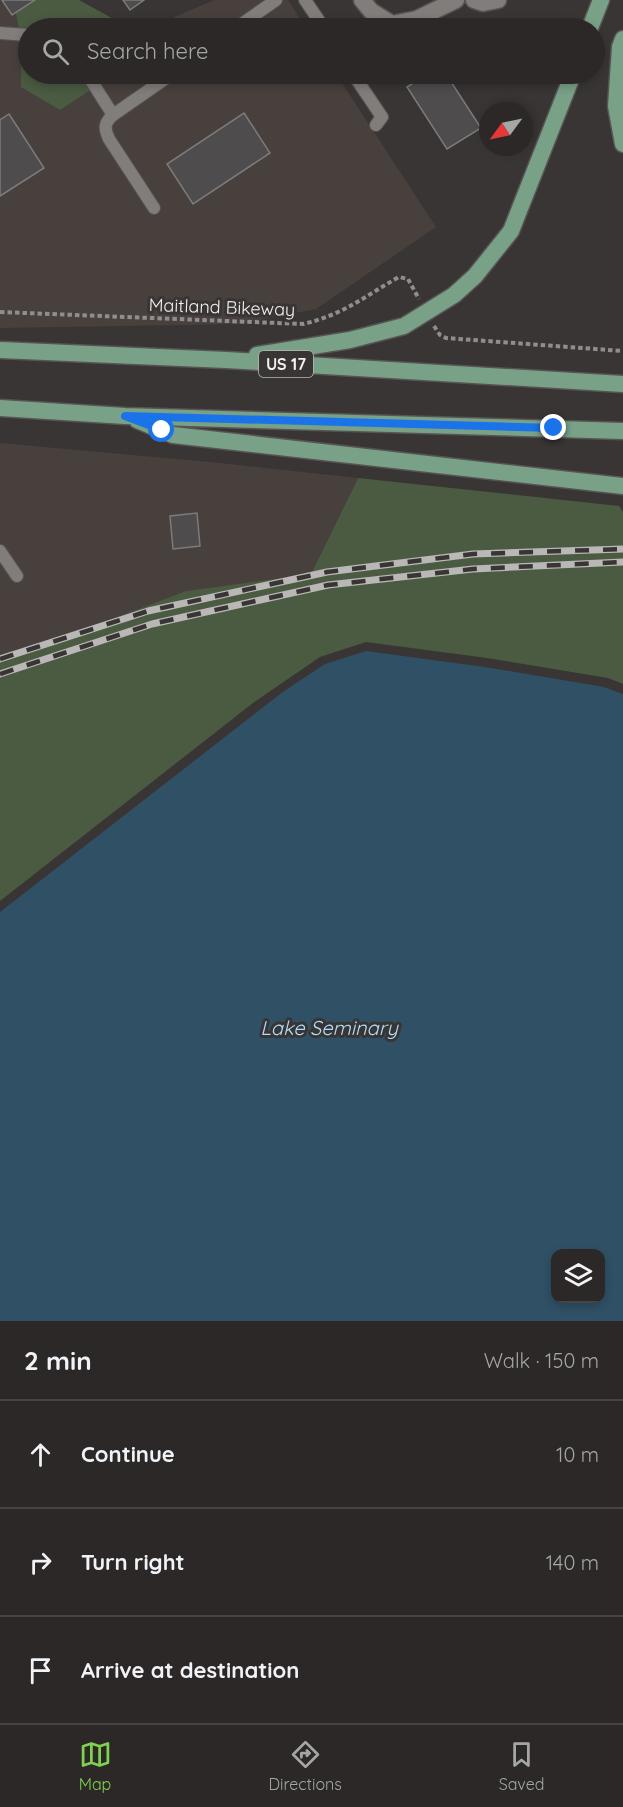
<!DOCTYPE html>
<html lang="en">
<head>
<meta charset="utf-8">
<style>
  :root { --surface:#2b2827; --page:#33302f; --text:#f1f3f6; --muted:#a6a6a7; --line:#474444; --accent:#80d051 }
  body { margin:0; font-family:Quicksand,sans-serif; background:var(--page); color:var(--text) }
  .controls { position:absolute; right:18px; bottom:18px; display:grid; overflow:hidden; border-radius:12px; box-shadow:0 3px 9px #0003 }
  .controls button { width:54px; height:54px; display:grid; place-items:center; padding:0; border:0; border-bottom:2px solid var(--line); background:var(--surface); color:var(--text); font:30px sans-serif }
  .compass { position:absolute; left:479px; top:102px; width:54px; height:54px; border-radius:50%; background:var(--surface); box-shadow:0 3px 9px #0003; rotate:237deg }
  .stop { position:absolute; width:18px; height:18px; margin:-14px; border:4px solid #1a73e8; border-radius:50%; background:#fff }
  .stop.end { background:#1a73e8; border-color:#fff; box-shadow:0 2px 6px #0008 }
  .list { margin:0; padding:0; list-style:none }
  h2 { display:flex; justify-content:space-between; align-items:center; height:78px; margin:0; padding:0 24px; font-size:26px }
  h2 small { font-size:20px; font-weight:400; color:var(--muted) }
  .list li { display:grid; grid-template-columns:39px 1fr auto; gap:18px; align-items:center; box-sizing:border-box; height:108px; padding:0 24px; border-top:2px solid var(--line) }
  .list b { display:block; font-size:22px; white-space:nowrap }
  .list em { font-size:20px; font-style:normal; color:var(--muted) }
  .icon { flex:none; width:33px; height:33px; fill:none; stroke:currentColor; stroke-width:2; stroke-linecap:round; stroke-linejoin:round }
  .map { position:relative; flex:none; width:623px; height:1321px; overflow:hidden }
  .search { position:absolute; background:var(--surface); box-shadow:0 3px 9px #0003; left:18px; right:18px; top:18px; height:66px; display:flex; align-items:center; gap:15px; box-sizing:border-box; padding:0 21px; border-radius:33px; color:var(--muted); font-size:22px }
  .sheet { height:402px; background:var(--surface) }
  nav { display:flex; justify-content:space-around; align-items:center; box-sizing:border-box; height:84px; border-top:2px solid var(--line); background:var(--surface); font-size:16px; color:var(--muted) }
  nav a { display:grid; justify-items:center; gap:3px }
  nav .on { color:var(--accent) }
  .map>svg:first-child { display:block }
</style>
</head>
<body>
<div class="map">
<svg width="623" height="1321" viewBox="0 0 623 1321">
  <rect width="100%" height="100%" fill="#393534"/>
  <path fill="#48403c" d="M0,0H13L21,39L22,86L60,110L112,74H336L436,227L316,309L240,324L0,328Z
    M214,0H288L306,28H149Z
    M0,443L220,463L358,478L311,574L186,591L0,661Z"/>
  <path fill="#4a5b42" d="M13,0H79L130,28H28V74H112L109,78L60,110L21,87V39Z
    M358,478L619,506L623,512V684L608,678L487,658L366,642L320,657L253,703L0,901V661L186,591L311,574Z"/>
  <path fill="#2f5065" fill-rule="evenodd" d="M366,651L485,667L604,687L623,694V1321H0V912L284,691L325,664ZM556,1254H600V1298H556Z"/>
  <path fill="#4f4c4e" stroke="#7d7a7c" stroke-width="1.5" d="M2,0H35L12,15Z
    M123,0H144L130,10Z
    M427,74H446L481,128L447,149L407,87Z
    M244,113L270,153L193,204L167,164Z
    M9,114L44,168L0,196V120Z
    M197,513L200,546L173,549L170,516Z"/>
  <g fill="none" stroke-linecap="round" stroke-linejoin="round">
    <defs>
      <path id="service" d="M305,0L324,28
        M236,28L276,0
        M0,33L28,35
        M87,74L113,115C104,123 104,128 109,139L154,208
        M353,74L382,117L376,125
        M113,115L172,74
        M0,551L17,576"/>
      <path id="minor" d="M362,0L371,11L392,24L417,19L456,0
        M474,0L483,3L498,0"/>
      <path id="primary" d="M590,28L601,0
        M623,39L620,47L616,106L623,144
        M0,350L226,360L623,384
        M257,355L350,340L404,326L454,295L475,276L511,231L573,74
        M0,408L125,416L623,431
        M137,420L173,435L623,486"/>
    </defs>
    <use href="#service" stroke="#575453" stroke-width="14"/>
    <use href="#minor" stroke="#575453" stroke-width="19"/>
    <use href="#primary" stroke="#575453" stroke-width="19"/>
    <path stroke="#908d8c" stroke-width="4" stroke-dasharray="4.5 3" stroke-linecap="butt" d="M0,312L303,324C343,315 365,296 399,277L408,279L419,299
      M434,326L440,335L446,338L623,351"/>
    <use href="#service" stroke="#807d7b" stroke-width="12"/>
    <use href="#minor" stroke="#807d7b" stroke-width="16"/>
    <use href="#primary" stroke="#78a188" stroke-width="16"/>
    <defs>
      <path id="rail" d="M0,659L148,611L327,572L473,554L623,549
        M0,674L152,624L328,585L473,569L623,562"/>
    </defs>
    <use href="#rail" stroke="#bab8b7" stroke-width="7"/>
    <use href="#rail" stroke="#393534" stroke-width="4.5" stroke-dasharray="14" stroke-linecap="butt"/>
  </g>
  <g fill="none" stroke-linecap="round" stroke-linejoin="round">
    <path stroke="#1a73e8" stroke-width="8" d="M162,430L125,416L554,428"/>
  </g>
  <g text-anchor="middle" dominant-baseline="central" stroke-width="6" stroke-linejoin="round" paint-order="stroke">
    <rect fill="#393534" stroke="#bab8b7" stroke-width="1.5" x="259" y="351" width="54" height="26" rx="4.5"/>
    <g font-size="16" font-weight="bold" fill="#f2f0ef">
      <text x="286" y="364">US 17</text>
    </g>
    <g font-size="18" fill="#f2f0ef" stroke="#393534">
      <text transform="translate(222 307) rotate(2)">Maitland Bikeway</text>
    </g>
    <g font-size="20" font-style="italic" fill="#adddfc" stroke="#393534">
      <text x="329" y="1027">Lake Seminary</text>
    </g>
  </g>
</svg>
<div class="controls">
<button><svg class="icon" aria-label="layers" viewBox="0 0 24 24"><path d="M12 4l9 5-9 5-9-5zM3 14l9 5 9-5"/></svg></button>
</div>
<svg class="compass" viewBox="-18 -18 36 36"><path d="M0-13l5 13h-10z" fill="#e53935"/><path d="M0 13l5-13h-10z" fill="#a6a6a7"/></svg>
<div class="stop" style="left:162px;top:430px"></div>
<div class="stop end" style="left:554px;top:428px"></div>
<div class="search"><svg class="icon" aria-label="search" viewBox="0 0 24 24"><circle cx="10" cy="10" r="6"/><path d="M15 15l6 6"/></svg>Search here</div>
</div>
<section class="sheet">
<h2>2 min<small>Walk · 150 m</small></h2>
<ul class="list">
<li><svg class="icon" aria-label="ahead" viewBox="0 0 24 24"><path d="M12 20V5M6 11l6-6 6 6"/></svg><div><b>Continue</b></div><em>10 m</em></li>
<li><svg class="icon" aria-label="right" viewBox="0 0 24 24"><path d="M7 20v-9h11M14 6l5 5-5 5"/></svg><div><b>Turn right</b></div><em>140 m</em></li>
<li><svg class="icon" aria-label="arrive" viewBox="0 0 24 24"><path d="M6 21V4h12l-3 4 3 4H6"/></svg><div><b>Arrive at destination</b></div></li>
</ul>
</section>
<nav>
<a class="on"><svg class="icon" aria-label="map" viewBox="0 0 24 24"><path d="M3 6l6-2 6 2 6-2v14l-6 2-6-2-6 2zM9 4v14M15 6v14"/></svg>Map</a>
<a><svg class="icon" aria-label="directions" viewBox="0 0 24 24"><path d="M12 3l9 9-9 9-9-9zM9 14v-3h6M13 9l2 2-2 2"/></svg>Directions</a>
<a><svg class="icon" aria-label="saved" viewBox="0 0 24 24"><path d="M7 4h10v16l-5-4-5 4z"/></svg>Saved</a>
</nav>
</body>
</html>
